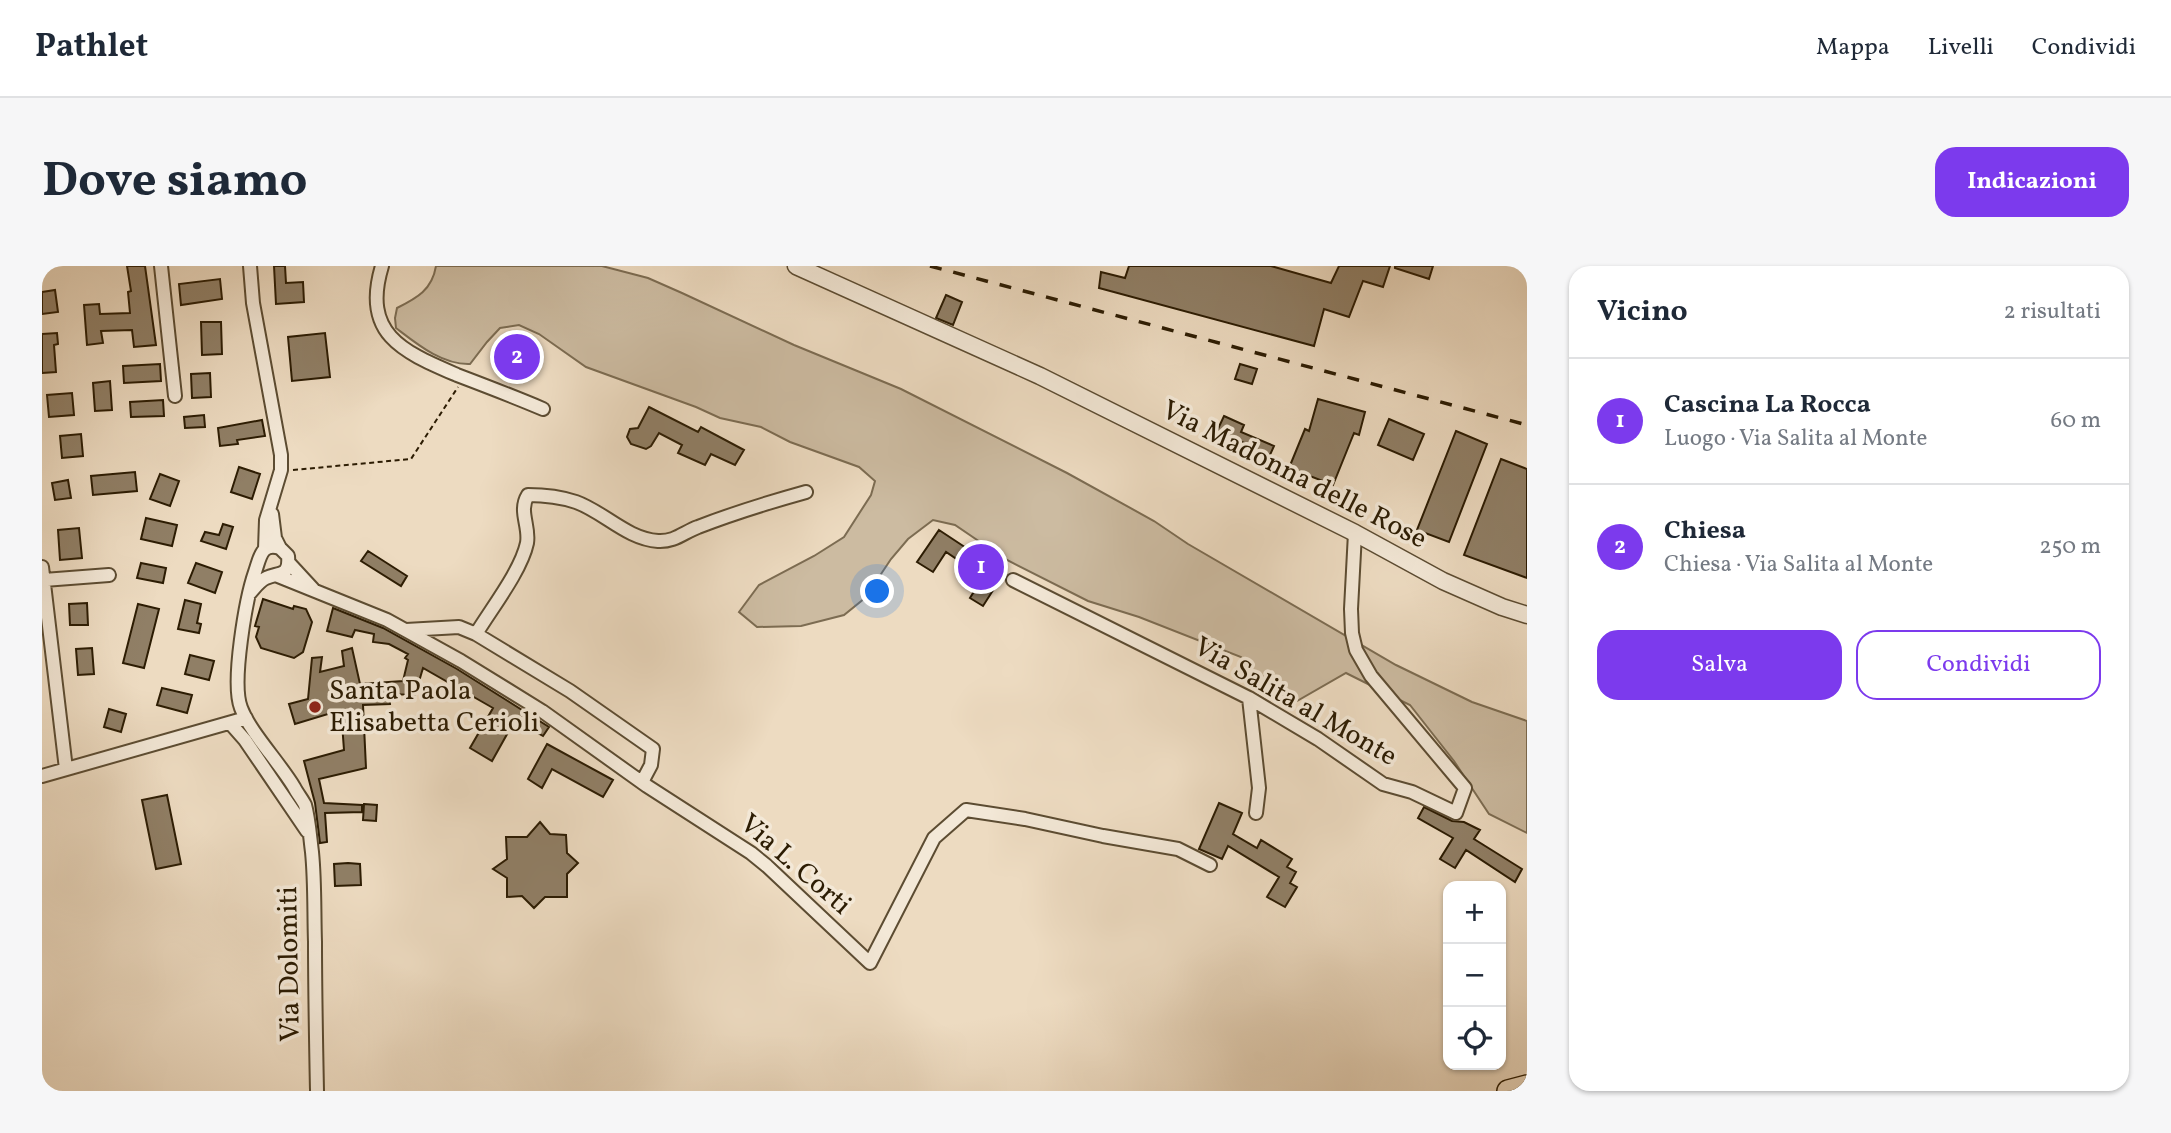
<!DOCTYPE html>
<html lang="it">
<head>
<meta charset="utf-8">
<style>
  :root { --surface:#fff; --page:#f6f6f7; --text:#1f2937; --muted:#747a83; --line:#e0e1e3; --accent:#7c3aed }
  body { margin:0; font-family:Vollkorn,serif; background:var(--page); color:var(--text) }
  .controls { position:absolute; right:21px; bottom:21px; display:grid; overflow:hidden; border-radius:14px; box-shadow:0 2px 5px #0004 }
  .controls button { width:63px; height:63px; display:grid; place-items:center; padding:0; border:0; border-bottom:2px solid var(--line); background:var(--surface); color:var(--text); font:35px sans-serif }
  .you { position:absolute; left:836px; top:326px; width:24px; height:24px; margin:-18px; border:5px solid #fff; border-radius:50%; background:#1a73e8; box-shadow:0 0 0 10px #1a73e833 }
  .badge { display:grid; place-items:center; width:46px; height:46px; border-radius:50%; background:var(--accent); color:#fff; font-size:23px; font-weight:700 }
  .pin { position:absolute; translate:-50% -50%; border:4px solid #fff; box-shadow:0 2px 7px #0006 }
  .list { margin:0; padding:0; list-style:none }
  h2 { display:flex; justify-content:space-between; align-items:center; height:91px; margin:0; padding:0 28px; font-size:30px }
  h2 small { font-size:23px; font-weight:400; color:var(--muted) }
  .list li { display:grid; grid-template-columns:46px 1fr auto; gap:21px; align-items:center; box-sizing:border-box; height:126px; padding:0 28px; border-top:2px solid var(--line) }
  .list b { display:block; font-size:26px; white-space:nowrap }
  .list p { margin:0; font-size:23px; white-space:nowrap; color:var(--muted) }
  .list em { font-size:23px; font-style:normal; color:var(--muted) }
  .actions { display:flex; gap:14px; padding:21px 28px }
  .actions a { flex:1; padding:16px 0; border:2px solid var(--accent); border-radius:21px; text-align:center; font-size:24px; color:var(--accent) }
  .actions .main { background:var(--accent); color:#fff }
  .icon { flex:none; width:38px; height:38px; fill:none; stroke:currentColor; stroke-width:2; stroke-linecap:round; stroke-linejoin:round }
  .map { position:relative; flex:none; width:1485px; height:825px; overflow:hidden; border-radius:21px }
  header { display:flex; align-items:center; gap:42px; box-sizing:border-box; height:98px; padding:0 35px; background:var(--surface); border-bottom:2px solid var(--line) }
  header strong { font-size:33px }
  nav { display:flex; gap:38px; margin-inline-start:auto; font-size:24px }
  .intro { display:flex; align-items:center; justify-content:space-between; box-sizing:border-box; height:168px; padding:0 42px }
  h1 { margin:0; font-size:49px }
  .button { padding:18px 32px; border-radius:21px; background:var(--accent); color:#fff; font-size:24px; font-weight:700 }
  main { display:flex; gap:42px; padding:0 42px }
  aside { flex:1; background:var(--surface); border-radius:21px; box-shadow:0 2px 5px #0004 }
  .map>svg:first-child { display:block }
</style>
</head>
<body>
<header>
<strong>Pathlet</strong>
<nav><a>Mappa</a><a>Livelli</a><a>Condividi</a></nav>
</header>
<div class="intro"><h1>Dove siamo</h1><a class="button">Indicazioni</a></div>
<main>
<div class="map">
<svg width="1485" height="825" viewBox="0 0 1485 825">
  <rect width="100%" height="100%" fill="#eddbc1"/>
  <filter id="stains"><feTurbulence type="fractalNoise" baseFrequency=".00286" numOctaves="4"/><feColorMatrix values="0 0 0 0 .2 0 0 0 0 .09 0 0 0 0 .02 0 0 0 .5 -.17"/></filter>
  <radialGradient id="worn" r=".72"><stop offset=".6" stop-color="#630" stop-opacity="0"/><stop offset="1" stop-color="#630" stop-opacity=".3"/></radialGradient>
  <path fill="#ccbba1" stroke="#7c6c52" stroke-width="2" d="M394,0H560L606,12L640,27L752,79L859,123L1025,207L1112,255L1146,278L1354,399L1430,436L1485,455V567L1447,548L1412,495L1368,439L1304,407L1255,435L1225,431L1199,391L1097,351L1046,335L963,293L913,259L891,254L866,273L849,293L823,332L802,349L759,360L715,361L697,346L717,319L772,290L802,271L829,229L833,215L817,201L748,176L719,161L678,152L654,141L544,101L497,68L477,59L458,62L445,76L428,98C400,99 375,78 354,62L353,52L355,42C375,32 390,24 394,0Z"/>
  <path fill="#907f66" stroke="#2c1c03" stroke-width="2" d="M85,0H103L114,79L92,81L90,64L59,65L61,77L45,79L42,39L57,38L58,48L88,47L86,26L89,25Z
    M232,0H243L244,17L261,16L262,36L234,38Z
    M1087,0H1229L1289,17L1297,0H1348L1341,21L1321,15L1307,51L1282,43L1272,80L1057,22L1059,6L1083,12Z
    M1353,0H1391L1387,13L1353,2Z
    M178,13L180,33L139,39L137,18Z
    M13,24L16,46L0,48V26Z
    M904,29L920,36L911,59L894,52Z
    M159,56H179L180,88L160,89Z
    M15,67L16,78L12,79L14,106L0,107V68Z
    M283,67L288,111L250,115L246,71Z
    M466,75L492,89L483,107L457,93Z
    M118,98L119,115L82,117L81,100Z
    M1198,98L1215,103L1210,118L1193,113Z
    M168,107L169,131L150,132L149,108Z
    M68,115L70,144L53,145L51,117Z
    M30,127L32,149L7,151L5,129Z
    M1276,133L1323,146L1317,169L1312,167L1291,219L1247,202L1263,163L1267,165Z
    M121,134L122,150L89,151L88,136Z
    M607,141L656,166L659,161L702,184L693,199L669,188L663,199L636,187L640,179L617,167L609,180L604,183L589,178L585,171L588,163L596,162Z
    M162,149L163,161L143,162L142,151Z
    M1182,150L1202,159L1199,166L1232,180L1223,200L1206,193L1210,184L1206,182L1207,179L1175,165Z
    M1347,153L1382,168L1371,194L1336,179Z
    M220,154L223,170L195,174L196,178L178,180L176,162Z
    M1414,165L1445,178L1407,276L1375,264Z
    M39,168L41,190L20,192L18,170Z
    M1459,193L1485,203V312L1422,289Z
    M197,201L218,208L210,233L189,226Z
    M93,206L95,225L51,229L49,210Z
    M118,208L137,215L128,240L108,233Z
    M26,214L29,232L13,234L10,217Z
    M104,252L135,259L130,280L99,273Z
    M181,258L191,261L184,283L159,275L163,266L177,269Z
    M37,262L40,292L18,294L16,264Z
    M897,264L962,307L941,340L928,332L941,311L904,286L891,306L875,296Z
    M326,285L365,310L359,320L319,295Z
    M99,297L124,302L121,317L95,312Z
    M154,297L180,306L173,327L146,317Z
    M221,333L251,343L252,340L264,343L270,356L261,386L252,392L219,382L214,371L217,361L213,360Z
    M143,334L159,338L155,357L159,358L157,367L136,363Z
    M45,337L46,359H28L27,338Z
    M96,338L117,343L102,402L81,397Z
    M291,342L341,362L415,403L507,461L501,470L473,454L450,495L428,482L451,442L381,402L373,429L347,428L348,438L321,439L324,502L277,513L282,537L320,539V546L283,547L285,576L278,577L273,537L262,495L302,484L299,444L253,458L247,438L266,433L270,392L280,391L278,406L302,400L300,385L310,382L318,418L361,415L366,394L363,392L366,388L347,378L331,376L332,368L313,364L310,371L285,365Z
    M50,382L52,408L36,409L34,383Z
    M148,389L172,395L167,414L143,408Z
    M120,422L150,429L145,447L115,439Z
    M67,443L84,448L79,466L62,461Z
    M505,478L571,514L561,531L510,503L500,522L486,513Z
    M125,529L139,598L114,603L100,534Z
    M1177,537L1200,547L1191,568L1215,582L1219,574L1250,593L1245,601L1254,606L1248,617L1255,621L1243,641L1225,631L1237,611L1186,580L1180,593L1157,583Z
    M322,538L335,539L334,555L321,554Z
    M1382,541L1410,555L1422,556L1438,564L1432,573L1480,603L1473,616L1424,584L1413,602L1398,593L1411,572L1376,552Z
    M498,556L508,568L524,569L525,587L536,597L525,608V631H503L492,642L480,630L465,631V612L451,603L465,593L464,571H485Z
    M306,597L318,598L319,619L293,620L292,598Z"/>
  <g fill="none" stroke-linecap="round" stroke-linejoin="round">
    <defs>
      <path id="minor" d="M119,0L133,130
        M208,0L211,37L239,189V204L224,254L223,283
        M340,0C319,69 362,86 415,109C444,120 473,131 501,143
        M230,248L233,272L238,282
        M247,297L271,323
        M0,301L24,503
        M236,310L345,354L419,395L500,445L605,520L709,587L725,600L828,697L892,572L924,544L983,553L1061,570L1136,583L1168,599
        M2,314L67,309
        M971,314L1207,432L1276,473L1341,518L1370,526L1414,547L1423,522L1329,410L1314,384L1310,367L1309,343L1313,267
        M207,328C212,323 217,315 224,312C237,306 248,311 246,290L238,282C219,276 218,292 213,306C204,332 189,417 199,442C208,466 237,496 252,521C255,527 260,533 263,539C267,553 268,571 270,586C273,616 272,647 273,676C273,726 274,775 275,825
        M364,364L417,361L434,368L528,425L611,483L609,499L600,516
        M434,368C449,343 479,305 485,277C488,260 476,245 486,229C501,229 519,231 534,236C562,246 585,273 616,275C633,276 642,266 656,261C692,247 728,236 764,226
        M1207,432L1217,522L1214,547
        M188,457L203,474L265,565
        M0,510L204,452"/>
      <path id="tertiary" d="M754,0L998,110L1313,267L1401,315L1460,341L1485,349"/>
      <path id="trunk" d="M1466,825L1485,820"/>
    </defs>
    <use href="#minor" stroke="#5c4c32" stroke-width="16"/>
    <use href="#tertiary" stroke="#5c4c32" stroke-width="19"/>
    <use href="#trunk" stroke="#2c1c03" stroke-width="24"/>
    <path stroke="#2c1c03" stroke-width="2" stroke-dasharray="5 3.5" stroke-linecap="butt" d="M251,204L369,193L416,121"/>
    <use href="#minor" stroke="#f3e8d7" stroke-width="12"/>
    <use href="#tertiary" stroke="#f3e8d7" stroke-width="16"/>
    <use href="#trunk" stroke="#eddbc1" stroke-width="21"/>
    <path stroke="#2c1c03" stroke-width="3.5" stroke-dasharray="12 12" stroke-linecap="butt" d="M888,0L1485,159"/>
  </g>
  <circle fill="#8f2418" stroke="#f3e8d7" stroke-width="2.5" cx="273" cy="441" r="7"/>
  <g text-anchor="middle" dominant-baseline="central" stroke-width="7" stroke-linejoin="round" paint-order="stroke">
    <g font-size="28" fill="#2c1c03" stroke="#f3e8d7">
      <text transform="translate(1252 209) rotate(27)">Via Madonna delle Rose</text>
      <text transform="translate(1253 436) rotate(30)">Via Salita al Monte</text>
      <text transform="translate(753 599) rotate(41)">Via L. Corti</text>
      <text transform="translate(248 698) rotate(-91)">Via Dolomiti</text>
    </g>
    <g font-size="28" fill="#2c1c03" stroke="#f3e8d7" text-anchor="start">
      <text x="287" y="425">Santa Paola<tspan x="287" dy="32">Elisabetta Cerioli</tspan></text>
    </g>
  </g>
  <rect width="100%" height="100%" filter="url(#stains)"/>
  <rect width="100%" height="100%" fill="url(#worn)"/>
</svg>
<div class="controls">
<button>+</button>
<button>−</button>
<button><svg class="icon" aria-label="locate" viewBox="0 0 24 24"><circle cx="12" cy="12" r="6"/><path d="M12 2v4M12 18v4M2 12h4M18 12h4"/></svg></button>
</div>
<div class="you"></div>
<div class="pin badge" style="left:939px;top:301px">1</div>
<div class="pin badge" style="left:475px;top:91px">2</div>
</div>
<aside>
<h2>Vicino<small>2 risultati</small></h2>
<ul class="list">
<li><span class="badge">1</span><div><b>Cascina La Rocca</b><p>Luogo · Via Salita al Monte</p></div><em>60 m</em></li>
<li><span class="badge">2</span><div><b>Chiesa</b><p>Chiesa · Via Salita al Monte</p></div><em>250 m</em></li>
</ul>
<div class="actions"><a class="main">Salva</a><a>Condividi</a></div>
</aside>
</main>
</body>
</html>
